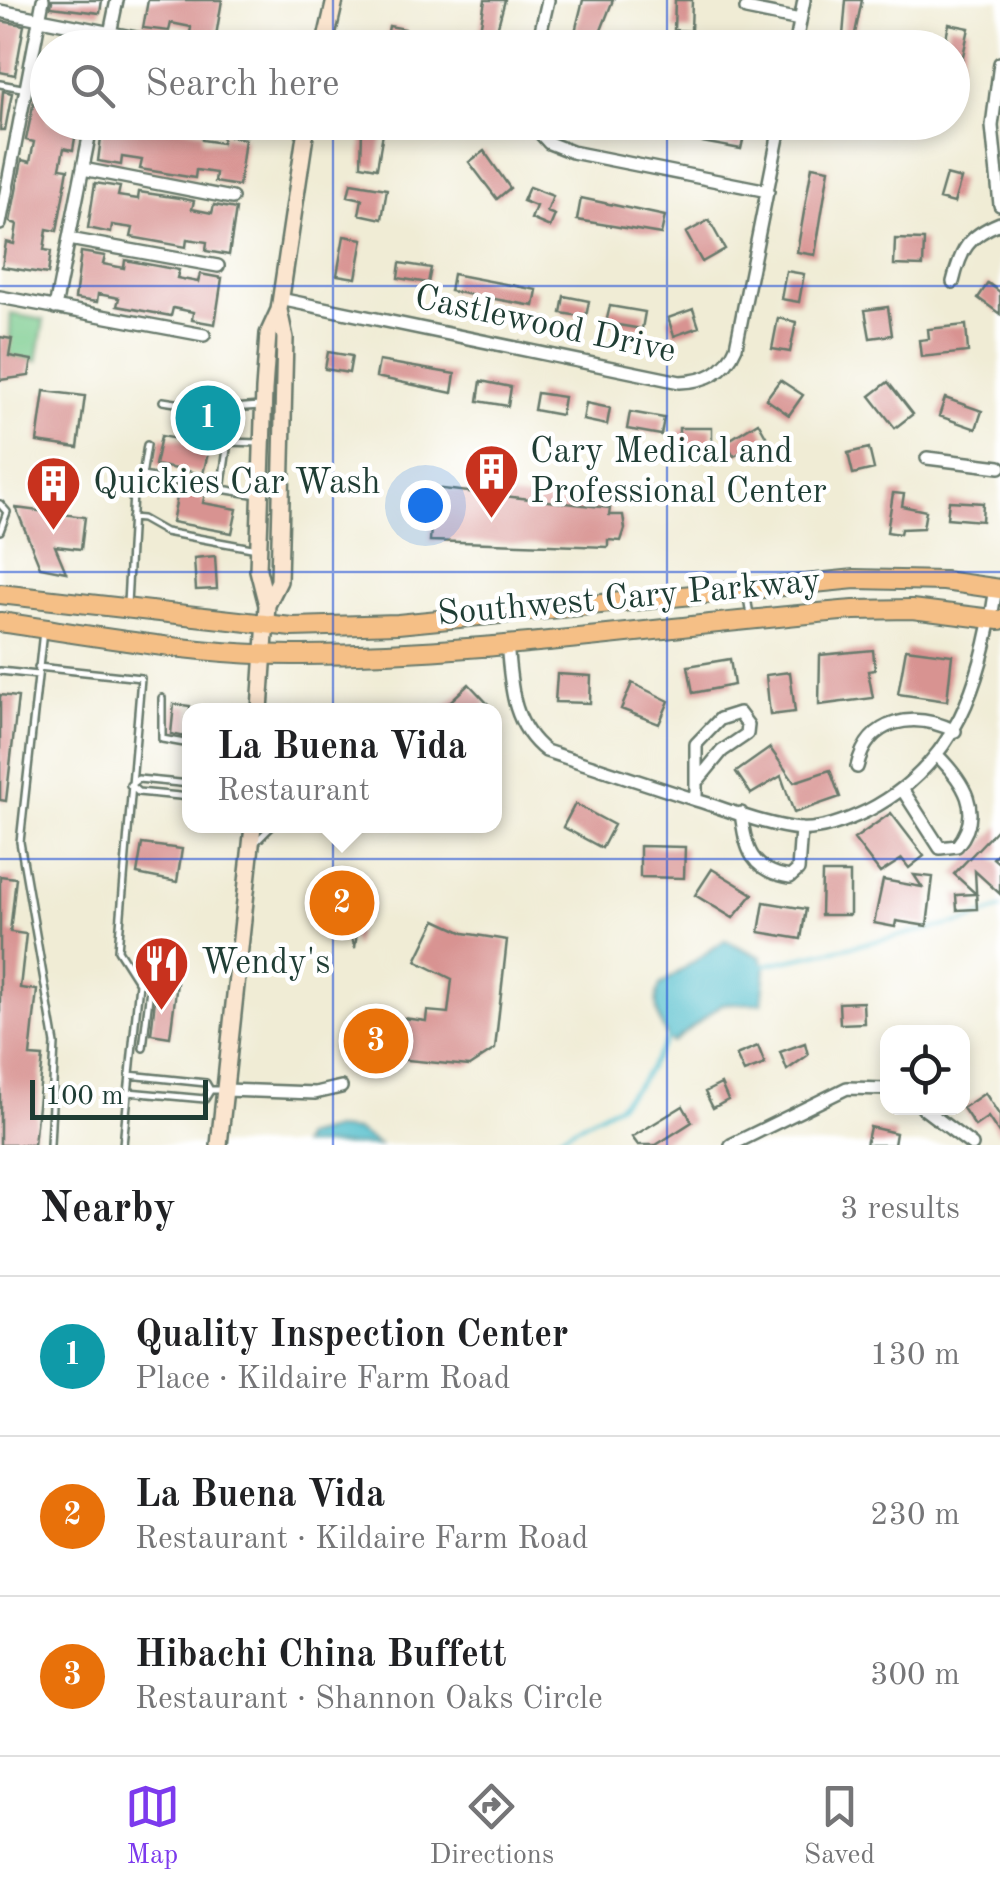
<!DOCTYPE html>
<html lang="en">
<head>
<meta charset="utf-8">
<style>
  :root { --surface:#fff; --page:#f2f2f2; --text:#202124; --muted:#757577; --line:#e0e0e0; --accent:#7c3aed }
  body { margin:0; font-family:"Old Standard TT",serif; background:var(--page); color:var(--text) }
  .controls { position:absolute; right:30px; bottom:30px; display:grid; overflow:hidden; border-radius:20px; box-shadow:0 5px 15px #0003 }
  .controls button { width:90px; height:90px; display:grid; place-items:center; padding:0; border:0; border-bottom:2px solid var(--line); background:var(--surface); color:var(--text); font:50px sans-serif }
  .scale { position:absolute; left:30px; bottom:25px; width:178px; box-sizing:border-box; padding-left:10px; border:5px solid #1f3d34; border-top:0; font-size:28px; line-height:35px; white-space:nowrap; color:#1f3d34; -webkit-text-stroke:8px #fff; paint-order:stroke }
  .you { position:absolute; left:425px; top:505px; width:35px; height:35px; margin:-25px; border:8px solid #fff; border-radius:50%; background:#1a73e8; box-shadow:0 0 0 15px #1a73e833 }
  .badge { display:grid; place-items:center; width:65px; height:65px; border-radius:50%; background:var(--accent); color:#fff; font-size:32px; font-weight:700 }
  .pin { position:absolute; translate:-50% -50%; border:5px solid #fff; box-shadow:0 2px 10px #0006 }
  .popup { position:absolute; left:182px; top:703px; width:320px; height:130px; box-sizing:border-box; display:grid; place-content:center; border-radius:20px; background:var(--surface); filter:drop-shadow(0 2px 8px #0005); font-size:32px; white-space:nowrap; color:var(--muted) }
  .popup b { font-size:38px; color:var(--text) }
  .popup::after { content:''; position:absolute; left:50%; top:100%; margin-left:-20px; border:20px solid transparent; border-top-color:var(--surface) }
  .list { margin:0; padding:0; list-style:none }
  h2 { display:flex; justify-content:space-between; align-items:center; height:130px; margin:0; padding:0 40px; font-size:42px }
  h2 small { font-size:32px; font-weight:400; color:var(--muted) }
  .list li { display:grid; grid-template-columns:65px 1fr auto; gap:30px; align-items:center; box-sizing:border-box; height:160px; padding:0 40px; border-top:2px solid var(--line) }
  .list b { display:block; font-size:38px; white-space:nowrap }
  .list p { margin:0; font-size:32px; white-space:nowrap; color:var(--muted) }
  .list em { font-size:32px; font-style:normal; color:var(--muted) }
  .icon { flex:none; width:55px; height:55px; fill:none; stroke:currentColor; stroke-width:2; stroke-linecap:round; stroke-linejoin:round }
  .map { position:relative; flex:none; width:1000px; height:1145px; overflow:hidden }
  .search { position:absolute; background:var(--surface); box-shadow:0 5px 15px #0003; left:30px; right:30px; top:30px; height:110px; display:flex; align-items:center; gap:25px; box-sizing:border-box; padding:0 35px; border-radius:55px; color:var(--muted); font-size:38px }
  .sheet { height:610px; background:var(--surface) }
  nav { display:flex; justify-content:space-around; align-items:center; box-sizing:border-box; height:140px; border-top:2px solid var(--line); background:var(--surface); font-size:28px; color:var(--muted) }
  nav a { display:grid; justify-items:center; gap:5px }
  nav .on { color:var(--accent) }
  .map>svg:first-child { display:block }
</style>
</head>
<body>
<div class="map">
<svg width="1000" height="1145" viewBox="0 0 1000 1145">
  <rect width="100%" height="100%" fill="#fff"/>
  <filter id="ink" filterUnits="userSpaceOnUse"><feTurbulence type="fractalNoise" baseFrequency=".01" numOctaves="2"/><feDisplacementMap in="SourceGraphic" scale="20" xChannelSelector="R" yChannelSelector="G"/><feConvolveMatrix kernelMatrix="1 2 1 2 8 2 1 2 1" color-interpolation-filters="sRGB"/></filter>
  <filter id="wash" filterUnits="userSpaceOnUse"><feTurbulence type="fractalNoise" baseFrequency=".0048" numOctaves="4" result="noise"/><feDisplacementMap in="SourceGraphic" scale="40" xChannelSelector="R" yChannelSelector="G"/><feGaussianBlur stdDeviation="2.25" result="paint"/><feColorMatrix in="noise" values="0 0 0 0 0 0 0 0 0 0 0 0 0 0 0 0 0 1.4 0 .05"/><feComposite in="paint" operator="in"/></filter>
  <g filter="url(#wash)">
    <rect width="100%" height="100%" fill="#f0ecd5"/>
    <path fill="#79cb8d" stroke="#4c8460" stroke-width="2.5" d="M11,314L44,320L37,361L9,356Z"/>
    <path fill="#50bdcb" stroke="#387d80" stroke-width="2.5" d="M725,940L761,957L766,970L762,1003L722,1004L672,1043C659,1028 652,1004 660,985Z
      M334,1129L357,1131L379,1145H300L304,1137Z"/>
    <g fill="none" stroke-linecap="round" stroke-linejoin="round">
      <path stroke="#50bdcb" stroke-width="4" d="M999,131H1000
        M983,136L985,135
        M760,966L964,922L1000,909
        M542,1145L618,1105L641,1081L668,1038"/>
    </g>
    <g id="blocks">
      <path fill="#d89391" d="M52,0H102L100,13L51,7Z
        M148,0H222L215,42L190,34L191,27L171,23L169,31L143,28Z
        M485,0H505L492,48H477Z
        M583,0H613L600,33L608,34L605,48H571Z
        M675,0H692L691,31L674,30Z
        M846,0H862L852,48H842Z
        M0,21L24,25L15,75L0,72Z
        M949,24L969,28L961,65L952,64V48H944Z
        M389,26L405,29L402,48H385Z
        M38,81L48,83V122L77,126L73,150L64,148L60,168L68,169L57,231L47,229L44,250L51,251L48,274L2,267L6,242L14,244L17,224L10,222L22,160L30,162L34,142L26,140Z
        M3,91L12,93L5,130H0Z
        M103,122H128L127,126L148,130L149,122L179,127L203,132L202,140L222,143L223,135L245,139L239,186L215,182L216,173L196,170L195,178L140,169L142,160L122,157L121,165L98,161Z
        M644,122H684L680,140L641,133Z
        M706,124L745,132L741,149L702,142Z
        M362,130L383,133L377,168L361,165Z
        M484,151L510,188L497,199L469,162Z
        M812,166L829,169L815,255L797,252Z
        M946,175L961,179L954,203L939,199Z
        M95,183L120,187L118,196L138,199L139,192L179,198L194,201L192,209L212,213L214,205L236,209L229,255L206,251L207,242L187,239L186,247L131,237L133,228L112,225L111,233L88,228Z
        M351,183L387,189L382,219L359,214L362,199L348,196Z
        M529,187L553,196L547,212L555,215L550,227L531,219L536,206L523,201Z
        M581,198L665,216L661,234L577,220Z
        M709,220L725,249L702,262L686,233Z
        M344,236L363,239L356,278L337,275Z
        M895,239L924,240L923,266L894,265Z
        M81,252L105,256L103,264L124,268L125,260L179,270L177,278L198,282L200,274L222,278L215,324L192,320L193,312L173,308L171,316L117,306L119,298L98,294L97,302L75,299Z
        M400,263L431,268L428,283L398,278Z
        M786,271L804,274L799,302L781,299Z
        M453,274L537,290L534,306L450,291Z
        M988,283L1000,292V314L978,298Z
        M564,296L589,301L586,317L561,313Z
        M610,306L645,312L642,329L606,323Z
        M888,307L892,335L870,338L865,310Z
        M693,309L699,327L674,336L668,318Z
        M778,318L796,322L790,352L772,349Z
        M966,325L968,352L921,357L919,340L929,339L928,329Z
        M0,337L12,339L9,356L32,360L29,376L0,380Z
        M328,352L352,356L349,373L325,369Z
        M379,361L455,374L452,393L376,377Z
        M780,380L803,395L789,415L766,399Z
        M481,381L511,387L508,406L478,401Z
        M888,382L913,414L895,428L870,396Z
        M44,391L85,396L78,448L37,442Z
        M205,391L222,395L213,407L217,415L203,474L155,465L161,436L193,442L200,413L207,409Z
        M537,393L564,397L561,415L534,410Z
        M945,398L982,411L976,429L939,416Z
        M586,403L610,408L607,425L583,420Z
        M630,412L664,418L661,435L627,429Z
        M758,422L767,438L734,456L726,442Z
        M679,428H712V445L679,446Z
        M869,448L874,469L853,474L848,453Z
        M179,488L205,493L203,503L237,509L232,533L172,522Z
        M434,488L610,508L609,515H623L625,529L621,541L608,540V547L430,541Z
        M893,493L904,494L902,506L926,511L923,528L901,529L900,534L887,532Z
        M949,501L983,503L982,521L947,518Z
        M16,508L85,517L81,549L55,546L66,572L40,567Z
        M215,556L217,589L196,590L194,558Z
        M906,649L952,655L947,701L898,694Z
        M873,650L875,670L868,671L873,698L819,705L820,655Z
        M730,659L734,685L693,693L688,666Z
        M790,672L795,712L770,715L766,675Z
        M557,674L591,676L590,703L555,702Z
        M632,683L669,701L659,724L621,709Z
        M469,684L487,703L479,710H441Z
        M0,695L18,697L6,801L0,800Z
        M174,704L190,706V738L171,734Z
        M770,748L794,782L830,770L840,797L794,813L781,776L751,794L736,772Z
        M575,804L614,825L602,848L563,827Z
        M891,813L924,856L909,868L902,859L880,873L854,839Z
        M1000,826V850L993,858L1000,864V894L975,871L977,909L957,910L956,895L976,894L954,874Z
        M142,844L182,849L177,882L137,874Z
        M640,846L685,847L684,878L640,877Z
        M712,869L753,894L733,918L695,895Z
        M822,873H850V915H821Z
        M914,875L933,877L927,926L896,921L895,927L874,923L883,880L922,887Z
        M0,876L16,878L10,932L26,934L20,988L37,990L30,1056L43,1057L34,1145H0Z
        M338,885L362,888L355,948L349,929L324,927L326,893L337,892Z
        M764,902L806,909L801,939L759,932Z
        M436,920L464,933L507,940L495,1049L469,1066L344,1054L347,1029L366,1013L426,1021L427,1011L448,1013L452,979L416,961Z
        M165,981L177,983L170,1037L151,1034L156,991Z
        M863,1002L864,1023L840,1024L839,1003Z
        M805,1043L808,1055L787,1070L780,1052Z
        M758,1046L765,1064L744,1072L736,1055Z
        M721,1084L728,1100L713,1108L705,1092Z
        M985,1093L1000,1116V1135L988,1117L975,1126L963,1108Z
        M683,1106L692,1122L656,1145H638L632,1137Z
        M870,1127L896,1133L894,1145H866Z"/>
    </g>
  </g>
  <g filter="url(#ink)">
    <use href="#blocks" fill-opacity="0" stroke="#687a6c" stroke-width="2.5"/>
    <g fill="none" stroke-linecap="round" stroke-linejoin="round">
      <defs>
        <path id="service" d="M0,84L27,89
          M163,401L201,407
          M219,409L260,406
          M142,476L147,445
          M221,490L228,442L259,443
          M0,504L7,512L0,531
          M131,518L142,519L165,532L257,549
          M746,591L750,615
          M127,604L133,493L142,476L258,495
          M43,631L20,842L55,1044L50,1145
          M38,667L141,678L118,950L139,983L123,1145
          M0,671L38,675
          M162,698V739L190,744
          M130,785L138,792L190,797
          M130,785L138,779L190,784
          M257,841L272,826
          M143,1048L150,988L170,967
          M129,1075L206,1083L210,1090H223
          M128,1092L205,1099L210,1091"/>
        <path id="minor" d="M746,9L800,20
          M0,11L187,48
          M107,48L117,0
          M537,48L548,0
          M795,48L804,0
          M1000,63L992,126L1000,205
          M210,122L245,129
          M530,122L549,143L572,152L768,191
          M83,169L232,198
          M0,224L43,0
          M69,239L218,266
          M953,282C961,249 968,236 1000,223
          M0,297L204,335
          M280,299L680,382C706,381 725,373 736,347L781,122
          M55,308L92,122
          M927,458L1000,467
          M507,643C511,684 511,724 546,751L696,800
          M857,767C868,718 914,711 955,731
          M699,779L722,751L747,734L748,725L739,713L720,719L696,744V800C729,810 766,826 800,829C822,831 848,820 867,811C957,765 982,681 996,588
          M902,789L940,848L957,846C985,812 963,781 937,755
          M741,813C746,849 750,871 790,877L798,870L801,829
          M226,1090L315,1093L341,1087
          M923,1108L972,1145
          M731,1145L847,1088L888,1089"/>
        <path id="secondary" d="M324,48L335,0
          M267,605L279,581L285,338L279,310
          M260,710L267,605L258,570L264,390L268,334L279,310L307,122
          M219,1145L253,826"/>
        <path id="primary" d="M0,594L292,627L398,624L855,579L944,581L1000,589
          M0,622C97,636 196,655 294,655C481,656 668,625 854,610L912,609L1000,620"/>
      </defs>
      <use href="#service" stroke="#687a6c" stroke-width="10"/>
      <use href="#minor" stroke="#687a6c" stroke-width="16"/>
      <use href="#secondary" stroke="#687a6c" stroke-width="20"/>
      <use href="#primary" stroke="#687a6c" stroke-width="22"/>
      <use href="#service" stroke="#fff" stroke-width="5"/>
      <use href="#minor" stroke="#fff" stroke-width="11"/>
      <use href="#secondary" stroke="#fbe5cf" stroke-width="15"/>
      <use href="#primary" stroke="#f5bf86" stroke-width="18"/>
    </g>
  </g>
  <path fill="none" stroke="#1d4ed8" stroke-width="2.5" stroke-opacity="0.55" d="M333,0V48M667,0V48M333,122V1145M667,122V1145M0,286H1000M0,572H1000M0,859H1000"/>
  <defs>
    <symbol id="building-pin" viewBox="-11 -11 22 30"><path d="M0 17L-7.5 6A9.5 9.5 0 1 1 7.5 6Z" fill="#c8321e" stroke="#fff"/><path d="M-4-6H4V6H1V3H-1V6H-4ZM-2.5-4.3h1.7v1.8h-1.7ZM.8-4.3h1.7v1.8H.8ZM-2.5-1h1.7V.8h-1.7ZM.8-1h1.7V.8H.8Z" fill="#fff"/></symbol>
    <symbol id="restaurant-pin" viewBox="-11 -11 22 30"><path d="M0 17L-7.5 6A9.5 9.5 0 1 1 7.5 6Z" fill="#c8321e" stroke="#fff"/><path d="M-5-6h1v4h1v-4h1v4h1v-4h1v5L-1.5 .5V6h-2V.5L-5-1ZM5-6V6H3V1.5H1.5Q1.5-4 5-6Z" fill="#fff"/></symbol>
  </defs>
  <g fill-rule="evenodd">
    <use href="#building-pin" x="460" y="440" width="63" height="86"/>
    <use href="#building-pin" x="22" y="452" width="63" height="86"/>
    <use href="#restaurant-pin" x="130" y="932" width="63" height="86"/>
  </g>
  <g text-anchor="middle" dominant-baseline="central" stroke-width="9" stroke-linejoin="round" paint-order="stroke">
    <g font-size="35" fill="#1f3d34" stroke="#fff">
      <text transform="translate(545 325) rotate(12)">Castlewood Drive</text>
      <text transform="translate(629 598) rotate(-5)">Southwest Cary Parkway</text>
    </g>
    <g font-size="35" fill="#1f3d34" stroke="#fff" text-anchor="start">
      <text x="530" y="452">Cary Medical and<tspan x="530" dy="40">Professional Center</tspan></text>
      <text x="93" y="483">Quickies Car Wash</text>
      <text x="201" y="963">Wendy's</text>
    </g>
  </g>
</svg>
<div class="controls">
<button><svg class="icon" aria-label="locate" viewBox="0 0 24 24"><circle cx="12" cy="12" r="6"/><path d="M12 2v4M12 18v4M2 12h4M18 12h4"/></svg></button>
</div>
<div class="scale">100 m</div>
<div class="you"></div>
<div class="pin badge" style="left:208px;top:418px;background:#0f9aa8">1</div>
<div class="pin badge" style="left:342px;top:903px;background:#e8710a">2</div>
<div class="popup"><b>La Buena Vida</b>Restaurant</div>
<div class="pin badge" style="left:376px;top:1041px;background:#e8710a">3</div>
<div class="search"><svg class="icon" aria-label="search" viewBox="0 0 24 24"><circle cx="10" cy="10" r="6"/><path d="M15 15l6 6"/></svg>Search here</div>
</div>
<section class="sheet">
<h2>Nearby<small>3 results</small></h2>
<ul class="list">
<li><span class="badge" style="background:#0f9aa8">1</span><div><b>Quality Inspection Center</b><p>Place · Kildaire Farm Road</p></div><em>130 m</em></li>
<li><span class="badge" style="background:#e8710a">2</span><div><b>La Buena Vida</b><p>Restaurant · Kildaire Farm Road</p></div><em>230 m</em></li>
<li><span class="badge" style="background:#e8710a">3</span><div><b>Hibachi China Buffett</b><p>Restaurant · Shannon Oaks Circle</p></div><em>300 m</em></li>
</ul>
</section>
<nav>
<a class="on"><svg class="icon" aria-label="map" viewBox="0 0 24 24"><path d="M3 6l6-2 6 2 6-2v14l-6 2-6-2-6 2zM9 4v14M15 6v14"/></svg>Map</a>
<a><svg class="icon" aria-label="directions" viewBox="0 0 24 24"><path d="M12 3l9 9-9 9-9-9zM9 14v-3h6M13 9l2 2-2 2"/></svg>Directions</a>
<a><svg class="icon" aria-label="saved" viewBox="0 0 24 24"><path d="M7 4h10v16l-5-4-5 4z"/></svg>Saved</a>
</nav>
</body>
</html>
